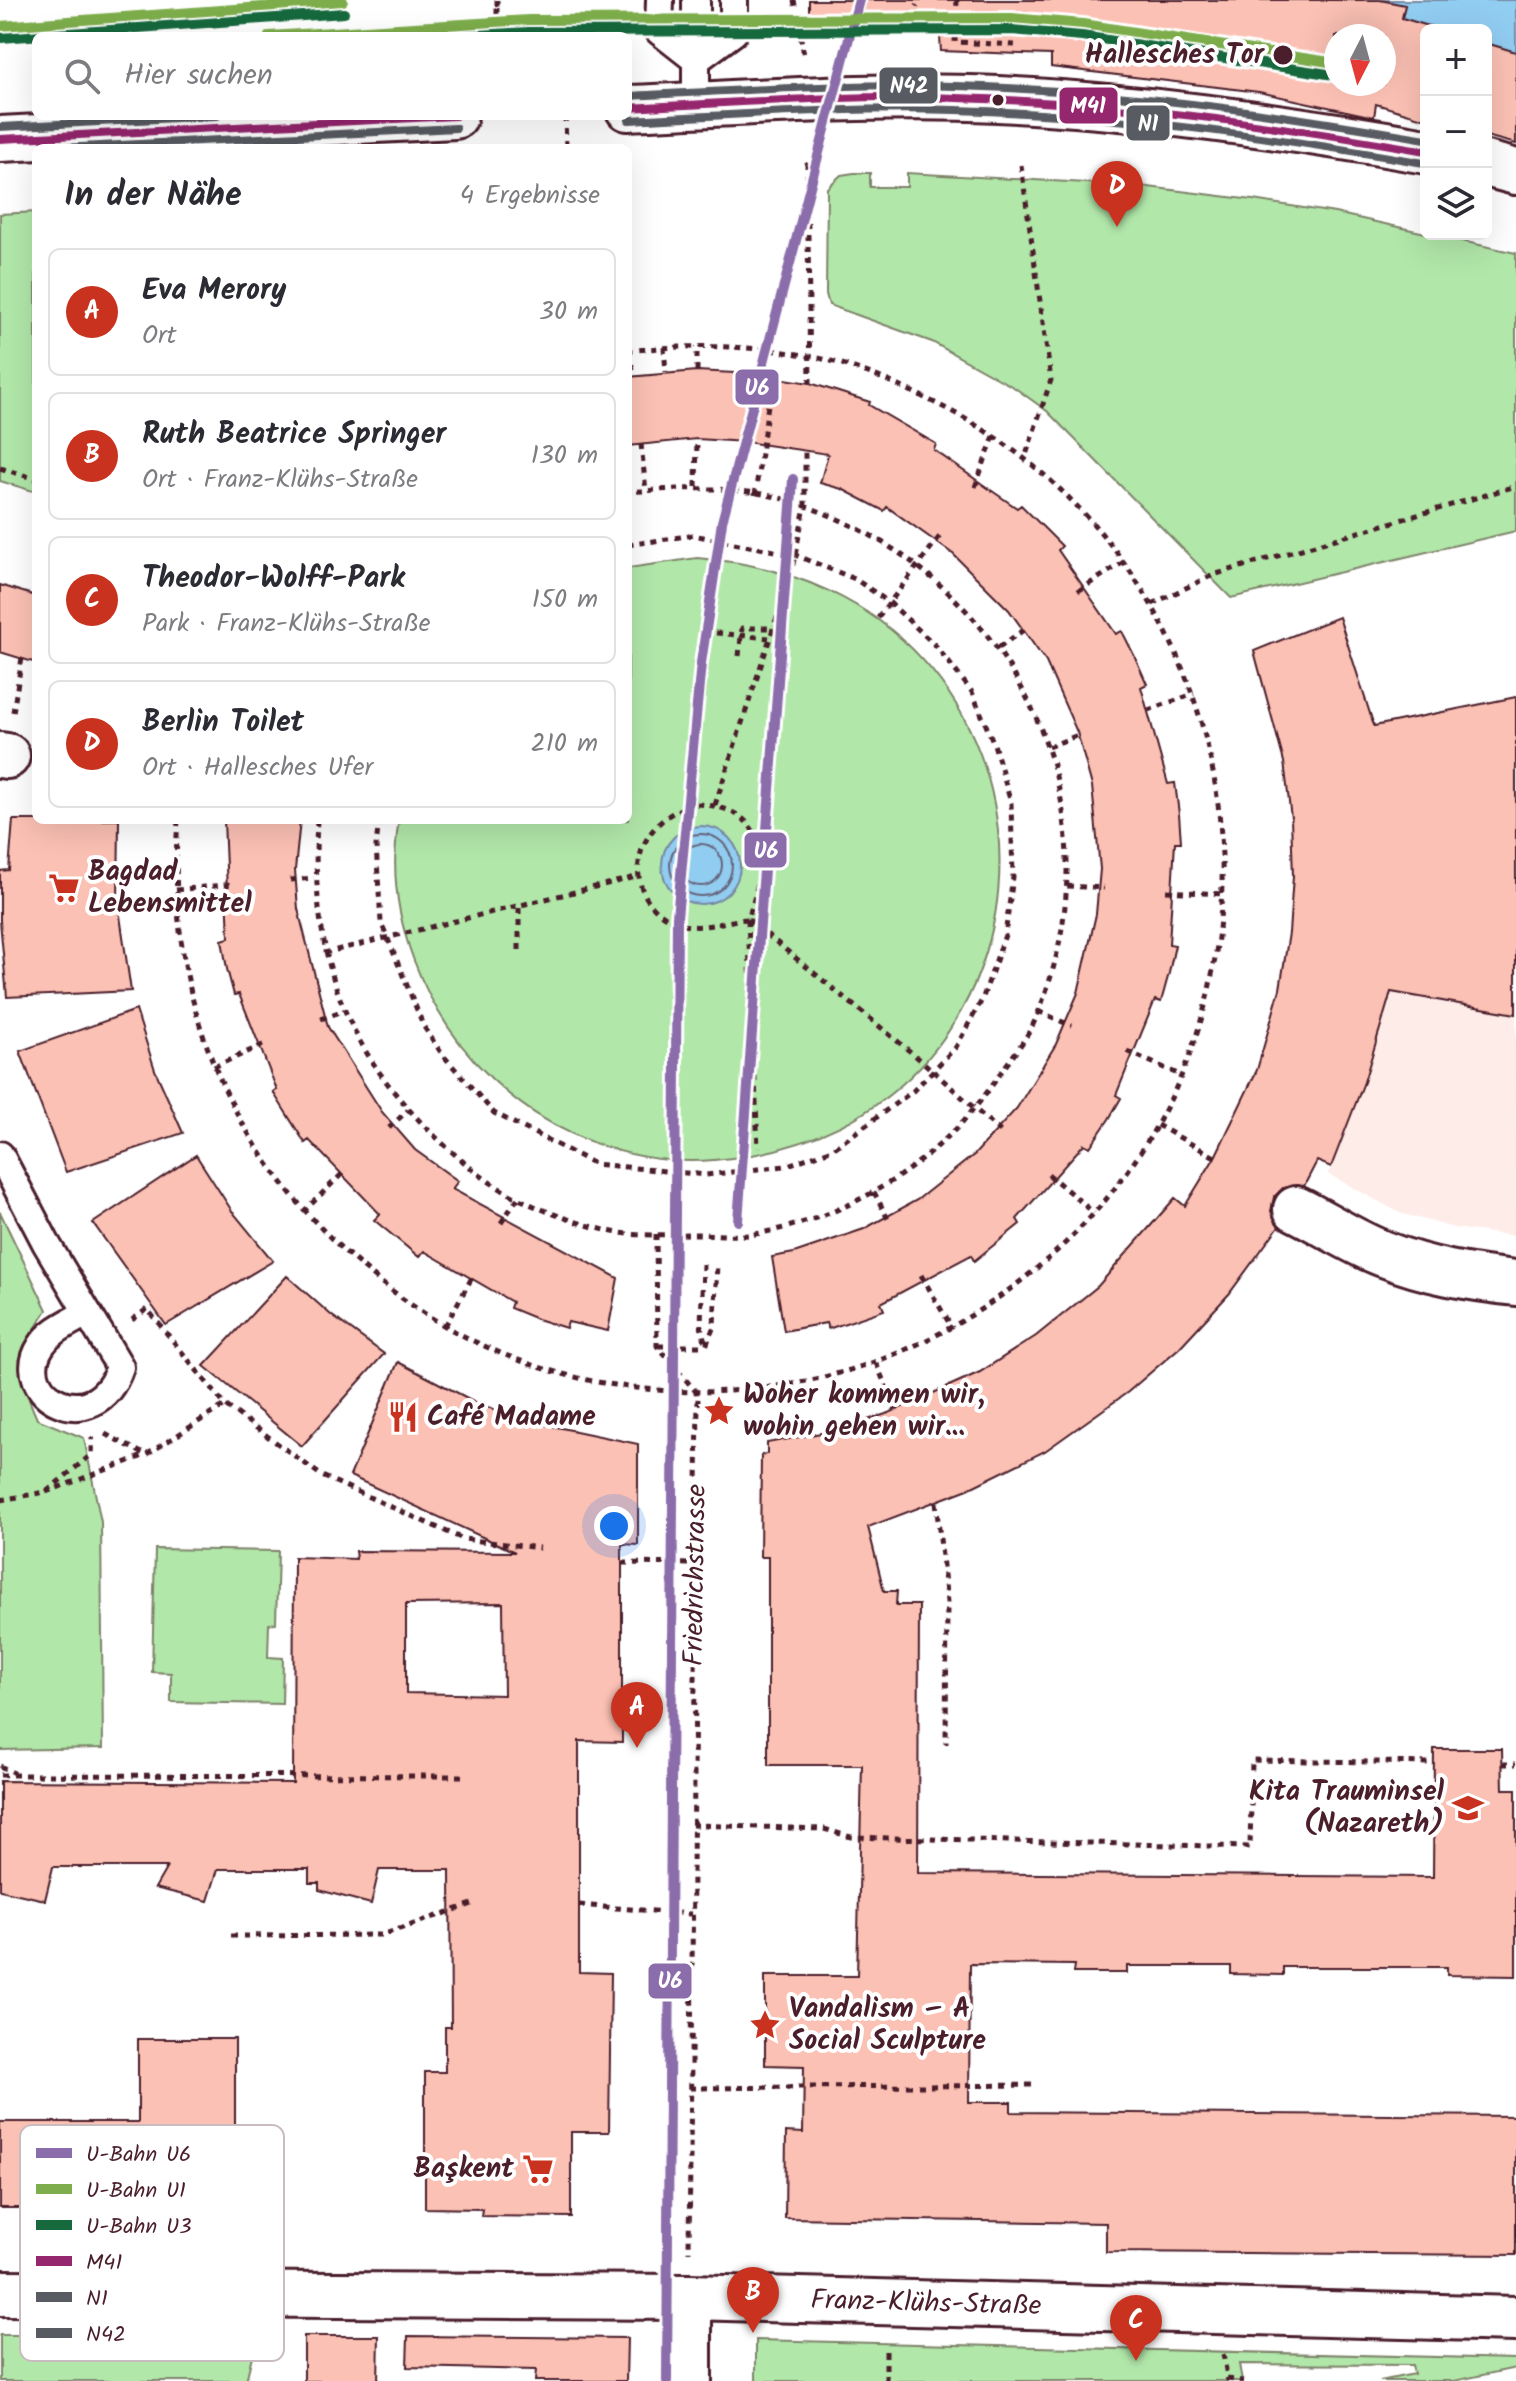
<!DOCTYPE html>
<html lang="de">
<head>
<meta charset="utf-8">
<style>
  :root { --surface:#fff; --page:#f2f2f3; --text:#2b2b33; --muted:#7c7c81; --line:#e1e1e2; --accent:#c8321e }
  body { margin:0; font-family:Kalam,sans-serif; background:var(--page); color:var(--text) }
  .controls { position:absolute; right:24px; top:24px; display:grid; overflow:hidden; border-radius:12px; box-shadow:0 8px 32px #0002 }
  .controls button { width:72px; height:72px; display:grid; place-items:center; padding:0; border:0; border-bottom:2px solid var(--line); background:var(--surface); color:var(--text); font:40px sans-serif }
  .compass { position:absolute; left:1324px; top:24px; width:72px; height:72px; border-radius:50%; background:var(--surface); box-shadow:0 8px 32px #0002; rotate:186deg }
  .you { position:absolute; left:614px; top:1526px; width:28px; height:28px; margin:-20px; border:6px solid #fff; border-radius:50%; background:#1a73e8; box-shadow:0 0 0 12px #1a73e833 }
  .badge { display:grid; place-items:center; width:52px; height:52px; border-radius:50%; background:var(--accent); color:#fff; font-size:26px; font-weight:700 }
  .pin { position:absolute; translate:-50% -66px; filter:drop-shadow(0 2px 4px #0008) }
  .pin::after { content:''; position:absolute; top:42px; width:28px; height:24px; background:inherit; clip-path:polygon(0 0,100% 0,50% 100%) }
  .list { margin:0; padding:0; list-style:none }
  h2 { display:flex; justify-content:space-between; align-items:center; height:104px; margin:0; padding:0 32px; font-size:34px }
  h2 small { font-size:26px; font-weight:400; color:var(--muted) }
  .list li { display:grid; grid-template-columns:52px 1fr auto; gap:24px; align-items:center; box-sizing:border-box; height:128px; margin:0 16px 16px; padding:0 16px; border:2px solid var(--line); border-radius:12px }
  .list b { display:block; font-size:30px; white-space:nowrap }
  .list p { margin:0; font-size:26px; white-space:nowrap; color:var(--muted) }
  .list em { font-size:26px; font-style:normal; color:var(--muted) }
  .icon { flex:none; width:44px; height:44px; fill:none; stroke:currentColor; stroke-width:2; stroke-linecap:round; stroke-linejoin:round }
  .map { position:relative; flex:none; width:1516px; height:2381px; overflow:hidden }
  .search { position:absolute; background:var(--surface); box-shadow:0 8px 32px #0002; left:32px; top:32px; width:600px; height:88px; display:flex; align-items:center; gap:20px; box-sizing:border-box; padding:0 28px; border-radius:12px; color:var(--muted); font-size:30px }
  .panel { position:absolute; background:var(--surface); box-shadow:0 8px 32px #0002; left:32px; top:144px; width:600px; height:680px; border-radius:12px }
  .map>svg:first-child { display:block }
</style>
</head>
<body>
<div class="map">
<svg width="1516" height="2381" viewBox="0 0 1516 2381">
  <rect width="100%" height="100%" fill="#fff"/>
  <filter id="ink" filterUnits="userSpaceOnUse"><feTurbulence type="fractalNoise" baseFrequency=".0125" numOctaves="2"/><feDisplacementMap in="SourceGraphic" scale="16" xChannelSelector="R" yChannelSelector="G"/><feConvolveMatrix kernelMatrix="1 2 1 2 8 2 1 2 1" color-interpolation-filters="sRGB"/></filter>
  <g filter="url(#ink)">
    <path fill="#feece8" d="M1339,617L1373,726L1516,697V1236L1454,1228L1400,1213L1328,1174L1331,1167L1317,1162L1292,1206L1215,1157L1257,1070L1280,989L1289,933L1293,876L1291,818L1284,762L1254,651Z"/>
    <path fill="#b1e7a9" stroke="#7e836a" stroke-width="2" d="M854,173H870V187H907V173L1140,186L1253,200L1335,213L1516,253V531L1231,598L1047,411L1015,388L932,342L829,305L826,294L827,188L841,175Z
      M36,212V492L0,481V214Z
      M697,558C1100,588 1095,1129 714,1160C634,1167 550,1135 492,1079C425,1015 382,914 399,820H628V568Z
      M0,1212L47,1310C16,1356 15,1369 37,1419L84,1438L101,1522L103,1748L0,1750Z
      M155,1549L278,1551L276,1623L269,1624L268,1657L283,1658L282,1704L171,1702V1673L152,1672Z
      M0,2335H257L246,2381H0Z
      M756,2340L1516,2359V2368L1454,2381H1380L1414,2374L1412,2365L1239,2364L1242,2381H756Z"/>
    <path fill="#91ccf1" stroke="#7587a2" stroke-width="2" d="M1205,0H1516V68L1486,59V30H1426Z
      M662 865a39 39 0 1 1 78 0a39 39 0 1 1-78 0Z"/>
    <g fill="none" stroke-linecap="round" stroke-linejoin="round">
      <path stroke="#66647a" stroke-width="2" d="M670 865a31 31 0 1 1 62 0a31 31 0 1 1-62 0Z
        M680 865a21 21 0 1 1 42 0a21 21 0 1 1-42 0Z"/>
    </g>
    <path fill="#fbc1b4" stroke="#4a1f2b" stroke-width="2" fill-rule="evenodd" d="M809,0H1380L1405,5L1402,18L1442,30H1426V119L1376,104L1374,117L1259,92L1051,67V55L941,51L940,37L809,36ZM1336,36H1384V84H1336Z
      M1486,43L1516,52V144L1486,136Z
      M697,371L753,374L810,383L870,402L869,405L936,444L934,450L995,493L1017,508L1021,505L1062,546L1058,550L1116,634L1122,631L1135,657L1147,684L1141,687L1168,784L1175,783L1179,814L1181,842H1175L1169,944L1175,945L1169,973L1161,1002L1155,1000L1116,1095L1121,1098L1109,1119L1090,1147L1084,1144L1017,1219L1020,1224L974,1261L971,1255L881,1303L884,1310L828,1329L826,1323L784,1331L772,1257L794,1253L864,1229L917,1200L975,1154L1017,1108L1056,1044L1078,993L1096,914L1100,869L1092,786L1077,732L1046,662L1009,610L953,554L887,507L884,511L842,489L820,483L828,454L746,442L697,439L628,446V377Z
      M0,585L36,596V663L0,652Z
      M1339,617L1374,726L1516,697V1014L1391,992L1364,1082L1331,1167L1317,1161L1304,1186L1283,1188L1274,1197L1271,1211L1279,1226L1229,1294L1179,1348L1128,1392L1045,1451L968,1489L868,1527L884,1591H897L896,1605H919L918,1873L1433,1877L1434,1749H1502L1503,1789H1516V1976L1447,1975V1967H1283V1975L1231,1974V1966H1127V1973H1073L1074,1965L970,1964L969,2102H1011V2112L1516,2116V2255L1106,2252V2223L785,2218L786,2132L803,2133L804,2066L765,2065V1976H857L862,1765H768V1557H760L761,1455L767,1454V1443L837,1430L889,1413L980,1372L1036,1336L1098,1286L1175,1198L1185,1206L1215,1157L1257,1070L1280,989L1289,933L1293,876L1291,818L1284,762L1254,651Z
      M13,820H119L118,902L131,991L7,997L0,921V871L9,870Z
      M224,820H300L295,870L298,909L328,1027L382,1112L415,1150L458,1181L452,1189L618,1278L608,1331L568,1322L566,1328L537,1319L510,1308L512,1302L424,1251L419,1257L374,1220L380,1214L309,1140L305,1143L273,1092L277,1090L239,994L234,995L227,969L222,940L229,938Z
      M136,1010L155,1070L183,1133L66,1172L20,1051Z
      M196,1155L232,1211L273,1261L166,1325L93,1223Z
      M287,1276L331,1315L384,1354L302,1446L204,1366Z
      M398,1362L479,1404L528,1421L638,1444V1545L622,1544V1742L579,1741V1972L611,1973L609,2132H571V2217L481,2216L482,2209L425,2208V2072H445V2027H451L450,1870H379L371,1904L319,1890V1883H309V1869H218L208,1901L155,1888L167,1867H53L45,1900L0,1890V1781L293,1783L294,1557L356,1559L355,1551L515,1552L350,1476ZM503,1603L504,1695L406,1693V1604Z
      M138,2039H235V2208H0V2122H138Z
      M304,2336H379L378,2381H304Z
      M408,2336L627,2338L626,2381H535L536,2370L407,2367Z"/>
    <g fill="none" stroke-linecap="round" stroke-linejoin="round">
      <defs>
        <path id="lane" d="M660,0L659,31L696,60
          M696,60L734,32V0
          M696,105V0
          M0,1155L46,1243L120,1367C94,1442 10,1394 41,1346C51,1330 71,1322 86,1313"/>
        <g id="street">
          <path d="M0,755L7,756"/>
          <path d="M1296,1209C1325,1223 1354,1243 1384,1254C1427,1271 1470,1278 1516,1283"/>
          <path id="s1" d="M0,2293L689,2297L1516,2319"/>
          <path d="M689,2381V2297"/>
        </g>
        <path id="secondary" d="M628,108C751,103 875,93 998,99C1142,106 1285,126 1426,151
          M0,139L455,116
          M1486,164L1516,172"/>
      </defs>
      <use href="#lane" stroke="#4a1f2b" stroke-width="32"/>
      <use href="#street" stroke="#4a1f2b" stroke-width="50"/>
      <use href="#secondary" stroke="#4a1f2b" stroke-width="50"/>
      <path stroke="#4a1f2b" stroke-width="5" stroke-dasharray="6 6" stroke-linecap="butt" d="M497,0V13V0
        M794,0L804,55
        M957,0L955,42L1016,45
        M497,13L498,36
        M903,26L917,5
        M565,116L566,148
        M807,162L810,383
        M1021,165L1051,380L1025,458
        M664,347L666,372
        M628,353L635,376
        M697,371V346
        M641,444L646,491
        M0,468L36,479
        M696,487L697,439
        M975,487L994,436
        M755,495L770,391
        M1078,591L1124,562
        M1152,604L1213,575L1516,486
        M878,618L940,536
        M716,633L769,638
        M999,647L1028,627
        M739,656L742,628H776
        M1148,710L1194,694
        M13,712L22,658
        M1048,747L1078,735
        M697,804C773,809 766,864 748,919C723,920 700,933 675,922C614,894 635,816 697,804Z
        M715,805L791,574L805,507V451
        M178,820C163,1018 245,1186 406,1301C515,1379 659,1407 790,1384C885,1368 971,1325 1044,1262C1127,1192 1186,1094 1209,989C1262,754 1152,506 931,401C893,382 852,364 809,356C751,345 687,344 628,351
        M317,820C309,975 355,1075 476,1172C514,1202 567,1221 613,1232C640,1237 671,1234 698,1234C717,1234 737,1237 755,1234C851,1218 941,1161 995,1081C1008,1061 1027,1040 1036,1018C1127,801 1010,567 787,500C737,485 680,488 628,492
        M379,820L376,846L381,922L424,1027L442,1054L494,1113L595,1164L706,1175L785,1166L833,1149L913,1091L956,1047L982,1000L1005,935L1013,877L1011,803L994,744L972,692L936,646L890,603L855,579L795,555L693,535L628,545
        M290,880L314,878
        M1067,886L1104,888
        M176,890L233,884
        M1166,891L1223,894
        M748,919L923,1062L1003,1134
        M748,920L758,1148
        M519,950V905
        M324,953L640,876
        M1038,1011L1072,1026
        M321,1019L344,1010
        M1127,1051L1182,1076
        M214,1067L267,1043
        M1157,1125L1215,1157
        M389,1128L408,1110
        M1048,1174L1094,1213
        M874,1192L890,1223
        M303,1212L346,1170
        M501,1223L519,1196
        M656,1234L657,1346L698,1394L689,2252
        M703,1264L701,1326L706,1346L714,1326L717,1264
        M921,1275L952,1328
        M132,1320L147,1309L225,1405L322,1476L463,1539L540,1548
        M445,1326L474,1274
        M658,1346H706
        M876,1363L896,1410
        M105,1434L146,1455
        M46,1492L146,1455L225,1405
        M0,1500L46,1492L92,1454V1437
        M936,1502L947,1602L946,1744
        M622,1563L696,1564
        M1502,1764H1516
        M0,1766L14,1773
        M0,1775L464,1776
        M692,1825L824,1829L851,1837L1250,1847L1252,1760L1434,1763
        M579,1905L691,1914
        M231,1936L382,1935L475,1903
        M690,2088L1035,2085
        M1223,2354L1228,2381
        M1227,2379L1243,2381
        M886,2381V2345"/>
      <use href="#lane" stroke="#fff" stroke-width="26"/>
      <use href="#street" stroke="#fff" stroke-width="44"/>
      <use href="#secondary" stroke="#fff" stroke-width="44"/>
      <defs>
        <path id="bus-1" d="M628,108C737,103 847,94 956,98C1114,102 1270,124 1426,151
          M0,139L455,116"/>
        <path id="bus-2" d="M629,120C737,115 846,107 955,110C1113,114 1269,136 1424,163
          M60,148L456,128"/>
        <path id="bus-3" d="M628,96C737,91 847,83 956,86C1114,90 1270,112 1426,139
          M0,127L217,116"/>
      </defs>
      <use href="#bus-1" stroke="#fff" stroke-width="14"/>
      <use href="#bus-2" stroke="#fff" stroke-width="14"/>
      <use href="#bus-3" stroke="#fff" stroke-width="14"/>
      <use href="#bus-1" stroke="#95276e" stroke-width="8"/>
      <use href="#bus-2" stroke="#595b62" stroke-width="8"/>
      <use href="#bus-3" stroke="#595b62" stroke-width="8"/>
      <defs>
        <path id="metro-1" d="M738,1221L793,479
          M667,2381L677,917L701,663L722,522L859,0"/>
        <path id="metro-2" d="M0,26L343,1
          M269,36L529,20L1011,18L1083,24L1336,63"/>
        <path id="metro-3" d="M464,36L529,32L1011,30L1082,36L1334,75
          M1,38L344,13"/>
      </defs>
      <use href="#metro-1" stroke="#fff" stroke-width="16"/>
      <use href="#metro-2" stroke="#fff" stroke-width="16"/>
      <use href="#metro-3" stroke="#fff" stroke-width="16"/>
      <use href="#metro-1" stroke="#8c6dab" stroke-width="10"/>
      <use href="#metro-2" stroke="#7dad4c" stroke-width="10"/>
      <use href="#metro-3" stroke="#16683d" stroke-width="10"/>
    </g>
  </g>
  <defs>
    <symbol id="supermarket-bare" viewBox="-9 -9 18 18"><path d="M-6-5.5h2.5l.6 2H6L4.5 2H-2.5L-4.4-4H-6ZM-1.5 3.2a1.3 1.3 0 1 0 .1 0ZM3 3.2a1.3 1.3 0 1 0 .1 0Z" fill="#c8321e" stroke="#fff" stroke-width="2.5" paint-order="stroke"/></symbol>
    <symbol id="sight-bare" viewBox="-9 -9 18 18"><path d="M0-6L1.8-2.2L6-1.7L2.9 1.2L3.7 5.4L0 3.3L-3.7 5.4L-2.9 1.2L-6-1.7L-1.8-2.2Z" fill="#c8321e" stroke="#fff" stroke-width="2.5" paint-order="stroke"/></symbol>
    <symbol id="restaurant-bare" viewBox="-9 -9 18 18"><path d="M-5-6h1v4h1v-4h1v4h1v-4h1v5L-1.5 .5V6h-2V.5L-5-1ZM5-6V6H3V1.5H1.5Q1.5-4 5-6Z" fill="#c8321e" stroke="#fff" stroke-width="2.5" paint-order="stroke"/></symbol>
    <symbol id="school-bare" viewBox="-9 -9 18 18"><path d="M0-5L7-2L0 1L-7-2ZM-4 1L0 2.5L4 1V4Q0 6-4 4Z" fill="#c8321e" stroke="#fff" stroke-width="2.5" paint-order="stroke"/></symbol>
  </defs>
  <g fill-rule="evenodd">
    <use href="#supermarket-bare" x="42" y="866" width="44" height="44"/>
    <use href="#sight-bare" x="697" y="1389" width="44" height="44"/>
    <use href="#restaurant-bare" x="381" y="1395" width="44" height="44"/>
    <use href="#school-bare" x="1446" y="1786" width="44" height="44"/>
    <use href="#sight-bare" x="743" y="2003" width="44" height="44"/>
    <use href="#supermarket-bare" x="516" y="2147" width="44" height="44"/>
  </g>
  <g fill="#4a1f2b" stroke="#fff" stroke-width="3">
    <circle cx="1283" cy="55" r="11"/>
    <circle cx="998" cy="100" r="7"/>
  </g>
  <g text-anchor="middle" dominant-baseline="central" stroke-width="8" stroke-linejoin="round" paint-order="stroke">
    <g font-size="28" font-weight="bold" fill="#4a1f2b" stroke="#fff" text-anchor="end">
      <text x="1264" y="55">Hallesches Tor</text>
    </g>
    <g font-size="28" font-weight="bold" fill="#4a1f2b" stroke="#fff" text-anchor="start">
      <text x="88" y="872">Bagdad<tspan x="88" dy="32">Lebensmittel</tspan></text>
      <text x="743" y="1395">Woher kommen wir,<tspan x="743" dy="32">wohin gehen wir...</tspan></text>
      <text x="427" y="1417">Café Madame</text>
      <text x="1444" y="1792" text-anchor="end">Kita Trauminsel<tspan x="1444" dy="32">(Nazareth)</tspan></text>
      <text x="789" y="2009">Vandalism – A<tspan x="789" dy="32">Social Sculpture</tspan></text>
      <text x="514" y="2169" text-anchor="end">Başkent</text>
    </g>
    <g font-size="28" fill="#4a1f2b" stroke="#fff">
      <text transform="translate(696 1575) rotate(-89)">Friedrichstrasse</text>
      <text stroke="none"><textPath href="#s1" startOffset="926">Franz-Klühs-Straße</textPath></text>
    </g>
  </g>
  <rect x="20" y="2125" width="264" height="236" rx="12" fill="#fff" stroke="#c9bcbf" stroke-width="2"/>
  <rect x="36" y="2148" width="36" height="10" fill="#8c6dab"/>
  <rect x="36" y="2184" width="36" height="10" fill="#7dad4c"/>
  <rect x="36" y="2220" width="36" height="10" fill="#16683d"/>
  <rect x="36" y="2256" width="36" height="10" fill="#95276e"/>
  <rect x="36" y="2292" width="36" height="10" fill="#595b62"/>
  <rect x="36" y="2328" width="36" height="10" fill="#595b62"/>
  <g font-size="22" fill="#4a1f2b">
    <text x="86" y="2161">U-Bahn U6</text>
    <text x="86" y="2197">U-Bahn U1</text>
    <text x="86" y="2233">U-Bahn U3</text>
    <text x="86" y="2269">M41</text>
    <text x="86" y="2305">N1</text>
    <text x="86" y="2341">N42</text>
  </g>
  <g stroke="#fff" stroke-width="3">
    <rect x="878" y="66" width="61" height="39" rx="8" fill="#595b62"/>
    <rect x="1058" y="86" width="61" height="39" rx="8" fill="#95276e"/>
    <rect x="1125" y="104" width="46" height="38" rx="8" fill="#595b62"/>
    <rect x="734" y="368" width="46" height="38" rx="8" fill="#8c6dab"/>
    <rect x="743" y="831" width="45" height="38" rx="8" fill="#8c6dab"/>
    <rect x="647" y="1962" width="46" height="38" rx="8" fill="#8c6dab"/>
  </g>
  <g font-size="22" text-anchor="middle" font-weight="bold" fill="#fff">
    <text x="909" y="93">N42</text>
    <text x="1088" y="113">M41</text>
    <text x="1148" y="131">N1</text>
    <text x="757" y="395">U6</text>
    <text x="766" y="858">U6</text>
    <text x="670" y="1988">U6</text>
  </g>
</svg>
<div class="controls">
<button>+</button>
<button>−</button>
<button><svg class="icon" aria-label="layers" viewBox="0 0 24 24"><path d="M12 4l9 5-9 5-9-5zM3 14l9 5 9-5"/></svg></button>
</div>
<svg class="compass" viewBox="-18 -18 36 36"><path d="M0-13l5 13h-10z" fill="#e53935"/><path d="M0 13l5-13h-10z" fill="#7c7c81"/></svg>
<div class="you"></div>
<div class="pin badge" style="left:637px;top:1748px">A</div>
<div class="pin badge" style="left:753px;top:2333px">B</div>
<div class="pin badge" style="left:1136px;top:2361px">C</div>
<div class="pin badge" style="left:1117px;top:227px">D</div>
<div class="search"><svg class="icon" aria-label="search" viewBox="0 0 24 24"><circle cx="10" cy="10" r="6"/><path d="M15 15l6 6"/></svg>Hier suchen</div>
<section class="panel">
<h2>In der Nähe<small>4 Ergebnisse</small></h2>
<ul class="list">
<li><span class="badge">A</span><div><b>Eva Merory</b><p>Ort</p></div><em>30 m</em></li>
<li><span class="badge">B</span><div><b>Ruth Beatrice Springer</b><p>Ort · Franz-Klühs-Straße</p></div><em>130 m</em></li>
<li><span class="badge">C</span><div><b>Theodor-Wolff-Park</b><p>Park · Franz-Klühs-Straße</p></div><em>150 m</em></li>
<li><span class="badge">D</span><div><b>Berlin Toilet</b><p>Ort · Hallesches Ufer</p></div><em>210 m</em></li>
</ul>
</section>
</div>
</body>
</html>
